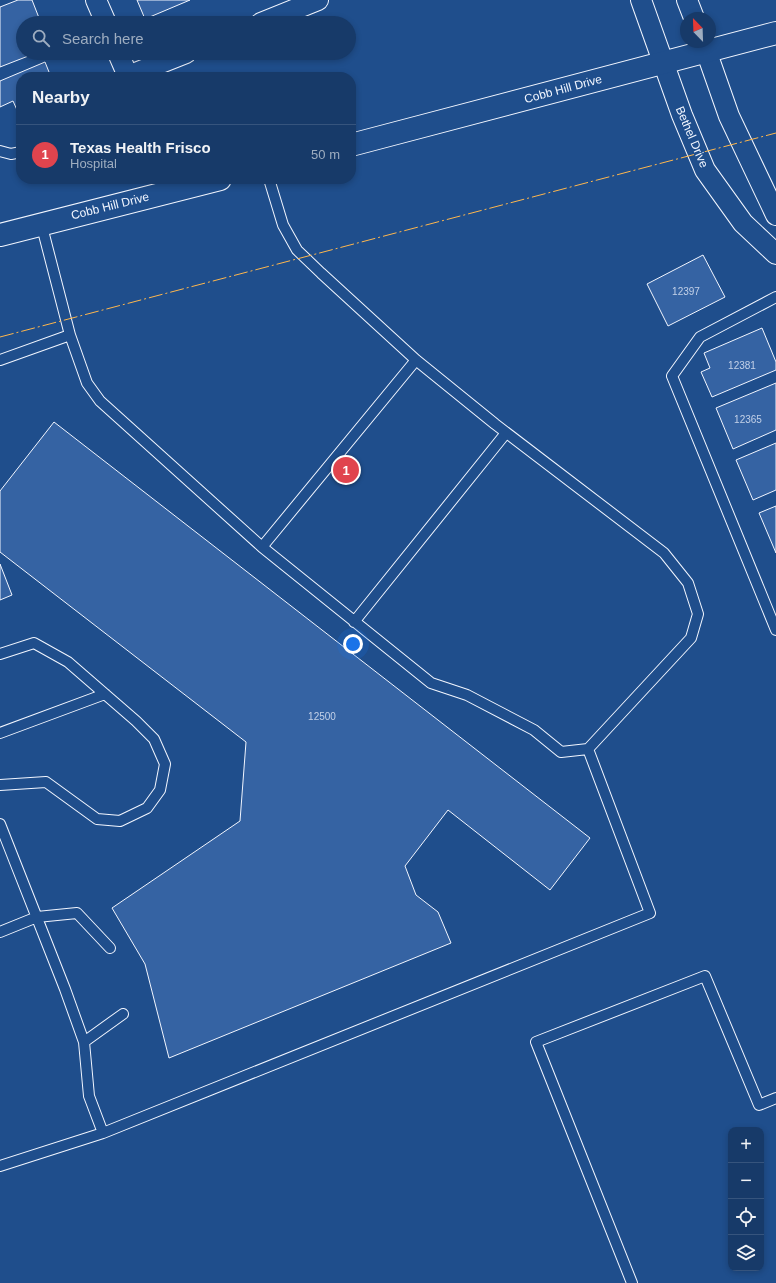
<!DOCTYPE html>
<html lang="en">
<head>
<meta charset="utf-8">
<style>
  :root { --surface:#173a69; --page:#244571; --text:#f1f3f6; --muted:#9eadc0; --line:#36547d; --accent:#90b9f0 }
  body { margin:0; font-family:Helvetica,sans-serif; background:var(--page); color:var(--text) }
  .controls { position:absolute; right:12px; bottom:12px; display:grid; overflow:hidden; border-radius:8px; box-shadow:0 2px 6px #0003 }
  .controls button { width:36px; height:36px; display:grid; place-items:center; padding:0; border:0; border-bottom:1px solid var(--line); background:var(--surface); color:var(--text); font:20px sans-serif }
  .compass { position:absolute; left:680px; top:12px; width:36px; height:36px; border-radius:50%; background:var(--surface); box-shadow:0 2px 6px #0003; rotate:337deg }
  .you { position:absolute; left:353px; top:644px; width:14px; height:14px; margin:-10px; border:3px solid #fff; border-radius:50%; background:#1a73e8; box-shadow:0 0 0 6px #1a73e833 }
  .badge { display:grid; place-items:center; width:26px; height:26px; border-radius:50%; background:var(--accent); color:#fff; font-size:13px; font-weight:700 }
  .pin { position:absolute; translate:-50% -50%; border:2px solid #fff; box-shadow:0 1px 4px #0006 }
  .list { margin:0; padding:0; list-style:none }
  h2 { display:flex; justify-content:space-between; align-items:center; height:52px; margin:0; padding:0 16px; font-size:17px }
  h2 small { font-size:13px; font-weight:400; color:var(--muted) }
  .list li { display:grid; grid-template-columns:26px 1fr auto; gap:12px; align-items:center; box-sizing:border-box; height:60px; padding:0 16px; border-top:1px solid var(--line) }
  .list b { display:block; font-size:15px; white-space:nowrap }
  .list p { margin:0; font-size:13px; white-space:nowrap; color:var(--muted) }
  .list em { font-size:13px; font-style:normal; color:var(--muted) }
  .icon { flex:none; width:22px; height:22px; fill:none; stroke:currentColor; stroke-width:2; stroke-linecap:round; stroke-linejoin:round }
  .map { position:relative; flex:none; width:776px; height:1283px; overflow:hidden }
  .search { position:absolute; background:var(--surface); box-shadow:0 2px 6px #0003; left:16px; top:16px; width:340px; height:44px; display:flex; align-items:center; gap:10px; box-sizing:border-box; padding:0 14px; border-radius:22px; color:var(--muted); font-size:15px }
  .panel { position:absolute; background:var(--surface); box-shadow:0 2px 6px #0003; left:16px; top:72px; width:340px; height:112px; border-radius:16px }
  .map>svg:first-child { display:block }
</style>
</head>
<body>
<div class="map">
<svg width="776" height="1283" viewBox="0 0 776 1283">
  <rect width="100%" height="100%" fill="#1f4e8c"/>
  <path fill="#3563a3" stroke="#f2f6ff" d="M18,0H32L41,23H23V53H36L0,67V7Z
    M137,0H190L145,19Z
    M45,62L51,77H21V119L13,101L0,107V81Z
    M703,255L725,297L668,326L647,284Z
    M762,328L776,362V370L712,397L701,372L710,368L704,353Z
    M776,383V430L733,449L716,408Z
    M54,422L590,838L550,890L448,810L405,866L416,895L438,912L451,943L169,1058L145,964L112,908L240,821L246,742L0,552V491Z
    M776,443V490L753,500L736,460Z
    M776,506V553L759,513Z
    M0,564L12,595L0,600Z"/>
  <g fill="none" stroke-linecap="round" stroke-linejoin="round">
    <defs>
      <path id="service" d="M0,151L11,154L21,152
        M776,297L700,337L672,376L776,630
        M70,335L87,383L100,401L262,547L431,683L467,695L534,730L561,752L588,749L691,638L698,614L688,583L664,553L495,424L416,360L321,273L297,250L283,225L269,179
        M0,360L70,335L41,223
        M262,547L416,360
        M354,622L506,433
        M0,654L34,643L68,662L136,721L154,739L165,764L160,790L147,808L120,821L97,819L46,782L0,785
        M0,733L105,694
        M0,824L65,989L84,1042L89,1096L103,1133L0,1166
        M0,932L37,917L77,913L110,948
        M84,1042L123,1014
        M103,1133L650,913L588,749
        M632,1283L536,1042L705,976L759,1105L776,1098"/>
      <path id="minor" d="M96,0L106,23
        M641,0L682,115L705,170L743,223L776,254
        M687,0L694,18
        M261,23L318,0
        M703,42L729,116L776,215
        M118,53L128,76L186,53"/>
      <path id="tertiary" d="M351,145L776,33
        M0,235L220,179"/>
    </defs>
    <use href="#service" stroke="#f2f6ff" stroke-width="12"/>
    <use href="#minor" stroke="#f2f6ff" stroke-width="22"/>
    <use href="#tertiary" stroke="#f2f6ff" stroke-width="24"/>
    <use href="#service" stroke="#1f4e8c" stroke-width="10"/>
    <use href="#minor" stroke="#1f4e8c" stroke-width="20"/>
    <use href="#tertiary" stroke="#1f4e8c" stroke-width="22"/>
    <path stroke="#ffb74d" stroke-width="1" stroke-dasharray="14 3 2 3" stroke-linecap="butt" d="M0,337L776,133"/>
  </g>
  <g text-anchor="middle" dominant-baseline="central" stroke-width="3" stroke-linejoin="round" paint-order="stroke">
    <g font-size="10" fill="#c3d1e8">
      <text x="686" y="291">12397</text>
      <text x="742" y="365">12381</text>
      <text x="748" y="419">12365</text>
      <text x="322" y="716">12500</text>
    </g>
    <g font-size="12" fill="#f2f6ff" stroke="#1f4e8c">
      <text transform="translate(563 89) rotate(-15)">Cobb Hill Drive</text>
      <text transform="translate(692 137) rotate(67)">Bethel Drive</text>
      <text transform="translate(110 206) rotate(-14)">Cobb Hill Drive</text>
    </g>
  </g>
</svg>
<div class="controls">
<button>+</button>
<button>−</button>
<button><svg class="icon" aria-label="locate" viewBox="0 0 24 24"><circle cx="12" cy="12" r="6"/><path d="M12 2v4M12 18v4M2 12h4M18 12h4"/></svg></button>
<button><svg class="icon" aria-label="layers" viewBox="0 0 24 24"><path d="M12 4l9 5-9 5-9-5zM3 14l9 5 9-5"/></svg></button>
</div>
<svg class="compass" viewBox="-18 -18 36 36"><path d="M0-13l5 13h-10z" fill="#e53935"/><path d="M0 13l5-13h-10z" fill="#9eadc0"/></svg>
<div class="you"></div>
<div class="pin badge" style="left:346px;top:470px;background:#e0444e">1</div>
<div class="search"><svg class="icon" aria-label="search" viewBox="0 0 24 24"><circle cx="10" cy="10" r="6"/><path d="M15 15l6 6"/></svg>Search here</div>
<section class="panel">
<h2>Nearby<small></small></h2>
<ul class="list">
<li><span class="badge" style="background:#e0444e">1</span><div><b>Texas Health Frisco</b><p>Hospital</p></div><em>50 m</em></li>
</ul>
</section>
</div>
</body>
</html>
